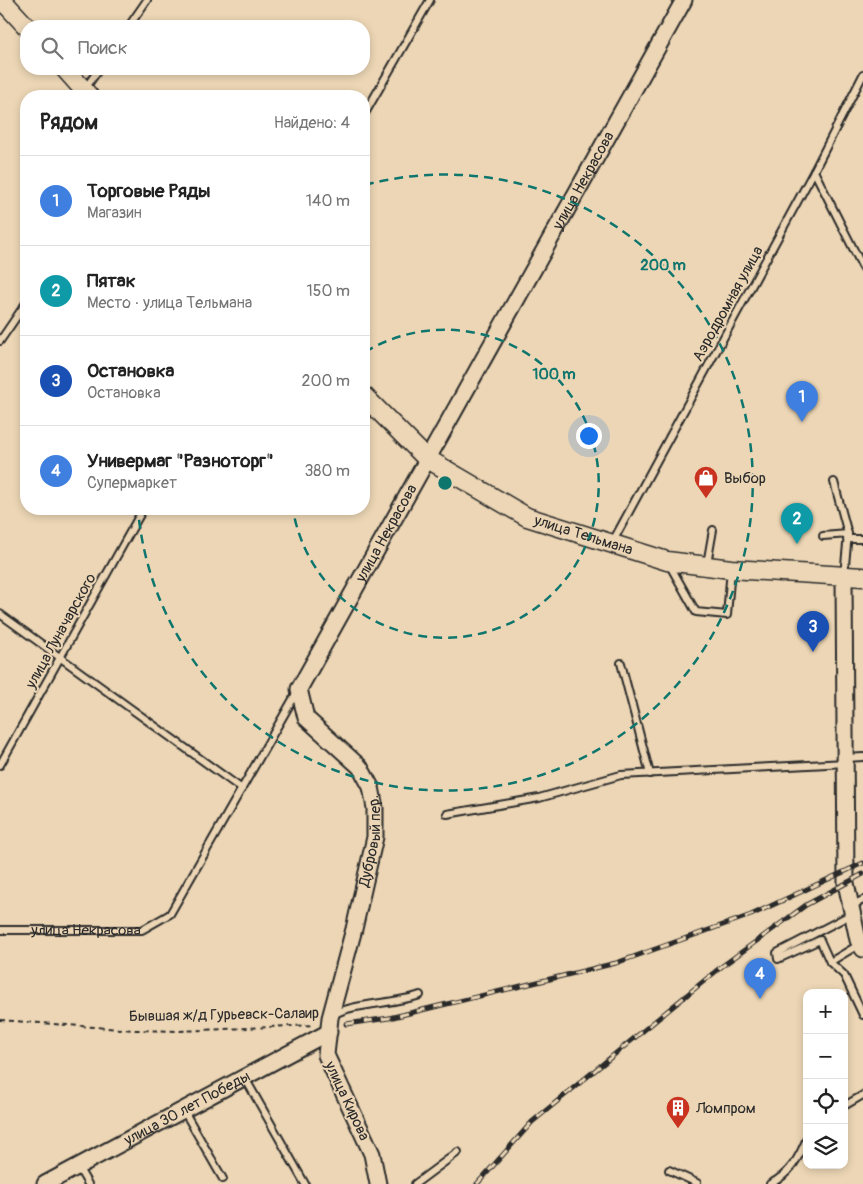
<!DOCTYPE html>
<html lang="ru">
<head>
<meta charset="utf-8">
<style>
  :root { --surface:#fff; --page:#f6f6f6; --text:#222; --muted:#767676; --line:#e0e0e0; --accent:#d93025 }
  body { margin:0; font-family:Pangolin,sans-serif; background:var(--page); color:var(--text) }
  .controls { position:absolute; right:15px; bottom:15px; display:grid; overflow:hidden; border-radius:10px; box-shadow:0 2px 8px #0003 }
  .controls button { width:45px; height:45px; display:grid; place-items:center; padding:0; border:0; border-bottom:1px solid var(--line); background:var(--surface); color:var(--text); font:25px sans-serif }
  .you { position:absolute; left:588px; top:435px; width:18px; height:18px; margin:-12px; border:4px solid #fff; border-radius:50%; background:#1a73e8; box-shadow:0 0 0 8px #1a73e833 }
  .badge { display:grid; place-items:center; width:32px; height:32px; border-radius:50%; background:var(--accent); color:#fff; font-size:16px; font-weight:700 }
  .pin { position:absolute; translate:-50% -41px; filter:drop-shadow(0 1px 2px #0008) }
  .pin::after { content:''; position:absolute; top:26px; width:18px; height:15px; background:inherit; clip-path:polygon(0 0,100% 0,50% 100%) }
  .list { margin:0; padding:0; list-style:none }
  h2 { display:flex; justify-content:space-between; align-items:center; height:65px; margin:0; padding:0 20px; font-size:21px }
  h2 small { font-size:16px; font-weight:400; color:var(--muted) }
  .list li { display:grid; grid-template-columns:32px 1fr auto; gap:15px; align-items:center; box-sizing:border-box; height:90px; padding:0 20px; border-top:1px solid var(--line) }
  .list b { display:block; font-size:19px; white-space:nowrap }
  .list p { margin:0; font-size:16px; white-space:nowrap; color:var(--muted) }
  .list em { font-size:16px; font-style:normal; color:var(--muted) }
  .icon { flex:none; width:28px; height:28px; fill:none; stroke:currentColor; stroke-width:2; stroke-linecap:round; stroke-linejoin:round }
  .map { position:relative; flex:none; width:863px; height:1184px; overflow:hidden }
  .search { position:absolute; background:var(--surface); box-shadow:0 2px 8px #0003; left:20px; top:20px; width:350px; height:55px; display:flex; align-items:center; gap:12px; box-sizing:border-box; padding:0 18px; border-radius:20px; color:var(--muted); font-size:19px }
  .panel { position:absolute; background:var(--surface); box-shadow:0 2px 8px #0003; left:20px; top:90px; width:350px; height:425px; border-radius:20px }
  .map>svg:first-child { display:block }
</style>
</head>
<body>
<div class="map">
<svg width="863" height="1184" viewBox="0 0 863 1184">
  <rect width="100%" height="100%" fill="#ecd6b5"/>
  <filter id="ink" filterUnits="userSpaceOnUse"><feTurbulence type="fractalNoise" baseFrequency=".02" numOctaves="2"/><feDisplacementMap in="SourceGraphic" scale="10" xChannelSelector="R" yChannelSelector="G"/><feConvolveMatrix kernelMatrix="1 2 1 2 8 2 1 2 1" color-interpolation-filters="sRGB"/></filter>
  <g filter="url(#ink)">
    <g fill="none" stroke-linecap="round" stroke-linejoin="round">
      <defs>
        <g id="service">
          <path d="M129,26L147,0"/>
          <path d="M84,90L99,69"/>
          <path d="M364,115L430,0"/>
          <path d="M814,171L863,268"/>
          <path d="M0,341L26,303"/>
          <path d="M834,482L848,534L844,575"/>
          <path d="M823,536L848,534"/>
          <path d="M847,539H863"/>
          <path d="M612,543L814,171L863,75"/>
          <path d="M669,564L696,612L727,615L731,569"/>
          <path d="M707,564L713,530"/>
          <path d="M0,614L242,789"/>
          <path d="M621,663L650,774"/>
          <path d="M846,758L863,757"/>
          <path d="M0,765L143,509"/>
          <path d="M447,814L539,798L621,775L846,763"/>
          <path d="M851,906L863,900"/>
          <path d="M852,914L777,953L778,959L820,940L830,962L844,975L863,1015"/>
          <path id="s1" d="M0,930H142L170,914L297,692"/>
          <path d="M830,962L860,944"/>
          <path d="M333,1015C352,1003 395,1004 420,995"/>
          <path d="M245,1078L305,1184"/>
          <path d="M844,1106L863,1095"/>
          <path d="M184,1111L223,1179"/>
          <path d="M78,1167L88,1184"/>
          <path d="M669,1170L697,1183"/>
          <path d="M415,1184L458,1152"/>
          <path d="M770,1184C790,1174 799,1158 807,1138"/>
        </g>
        <g id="tertiary">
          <path d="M844,577L846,883L858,940L863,949"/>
          <path id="s2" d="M45,1184L329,1032"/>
          <path id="s3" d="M378,1184L372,1154L326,1055L330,1018L354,929L375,837V808L371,787L360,767L306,718L299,689L684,0"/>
        </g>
        <g id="secondary">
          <path d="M2,0L26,26"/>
          <path d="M65,69L89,96"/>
          <path id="s4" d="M364,396L426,458L527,517L667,561L731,569L863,577"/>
        </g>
      </defs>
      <use href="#service" stroke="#2b2b2b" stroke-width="10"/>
      <use href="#tertiary" stroke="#2b2b2b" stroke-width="19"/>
      <use href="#secondary" stroke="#2b2b2b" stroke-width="21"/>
      <path stroke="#2b2b2b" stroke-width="2" stroke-dasharray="5 4" stroke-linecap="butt" d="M0,1020L134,1030L180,1031L314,1025"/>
      <use href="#service" stroke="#ecd6b5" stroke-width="6"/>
      <use href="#tertiary" stroke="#ecd6b5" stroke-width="15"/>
      <use href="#secondary" stroke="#ecd6b5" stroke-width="18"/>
      <defs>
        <path id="rail" d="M346,1024L389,1018L616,963L751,915L863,863
          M477,1184L532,1122L721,967L806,905L863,874"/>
      </defs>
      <use href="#rail" stroke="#2b2b2b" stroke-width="5"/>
      <use href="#rail" stroke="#ecd6b5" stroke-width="3" stroke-dasharray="9" stroke-linecap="butt"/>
    </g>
  </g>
  <g fill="none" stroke="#0f766e" stroke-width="2.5" stroke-dasharray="9 6">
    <path d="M365 352A154 154 0 1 1 293 510"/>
    <path d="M365 185A308 308 0 1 1 138 510"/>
  </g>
  <defs>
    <symbol id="shop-pin" viewBox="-11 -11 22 30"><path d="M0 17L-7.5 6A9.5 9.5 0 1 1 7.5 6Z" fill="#c8321e" stroke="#ecd6b5"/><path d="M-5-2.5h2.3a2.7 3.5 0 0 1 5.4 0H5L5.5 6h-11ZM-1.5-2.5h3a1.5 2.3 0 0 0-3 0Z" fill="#fff"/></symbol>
    <symbol id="building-pin" viewBox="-11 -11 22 30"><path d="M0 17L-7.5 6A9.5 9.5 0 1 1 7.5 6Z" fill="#c8321e" stroke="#ecd6b5"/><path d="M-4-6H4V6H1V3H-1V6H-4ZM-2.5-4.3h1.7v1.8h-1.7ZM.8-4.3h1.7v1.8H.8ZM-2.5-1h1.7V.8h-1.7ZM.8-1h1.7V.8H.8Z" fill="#fff"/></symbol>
  </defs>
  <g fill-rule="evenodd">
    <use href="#shop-pin" x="692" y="464" width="28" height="38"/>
    <use href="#building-pin" x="664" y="1094" width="28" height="38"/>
  </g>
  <g text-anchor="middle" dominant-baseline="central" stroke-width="4" stroke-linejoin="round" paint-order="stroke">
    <g font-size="15" fill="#2b2b2b" stroke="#ecd6b5">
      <text stroke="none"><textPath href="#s3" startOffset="1122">улица Некрасова</textPath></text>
      <text transform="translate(728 304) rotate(-61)">Аэродромная улица</text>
      <text stroke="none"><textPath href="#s3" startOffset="718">улица Некрасова</textPath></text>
      <text stroke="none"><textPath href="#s4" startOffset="264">улица Тельмана</textPath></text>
      <text transform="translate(61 631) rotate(-61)">улица Луначарского</text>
      <text stroke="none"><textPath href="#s3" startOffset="359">Дубровый пер.</textPath></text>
      <text stroke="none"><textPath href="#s1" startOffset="86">улица Некрасова</textPath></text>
      <text transform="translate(224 1015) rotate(-1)">Бывшая ж/д Гурьевск-Салаир</text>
      <text transform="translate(347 1101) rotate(65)">улица Кирова</text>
      <text stroke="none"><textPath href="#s2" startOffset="161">улица 30 лет Победы</textPath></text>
    </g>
    <g font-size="15" fill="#2b2b2b" stroke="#ecd6b5" text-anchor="start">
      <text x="724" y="478">Выбор</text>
      <text x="696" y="1108">Ломпром</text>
    </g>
  </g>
  <circle cx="445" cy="483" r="8" fill="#0f766e" stroke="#ecd6b5" stroke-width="2.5"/>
  <g font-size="15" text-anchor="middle" font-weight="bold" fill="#0f766e" stroke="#ecd6b5" stroke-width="4" stroke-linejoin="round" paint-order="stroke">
    <text x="663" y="270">200 m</text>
    <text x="554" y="379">100 m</text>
  </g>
</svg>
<div class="controls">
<button>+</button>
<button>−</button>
<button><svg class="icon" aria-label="locate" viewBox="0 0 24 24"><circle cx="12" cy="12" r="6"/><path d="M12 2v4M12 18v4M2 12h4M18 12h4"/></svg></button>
<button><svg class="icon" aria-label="layers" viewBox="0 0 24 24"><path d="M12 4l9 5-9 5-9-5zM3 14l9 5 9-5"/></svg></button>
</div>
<div class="you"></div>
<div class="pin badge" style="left:802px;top:422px;background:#3f7fe0">1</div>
<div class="pin badge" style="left:797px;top:544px;background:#0f9aa8">2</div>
<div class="pin badge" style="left:813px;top:652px;background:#1a4fb4">3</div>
<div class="pin badge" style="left:760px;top:999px;background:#3f7fe0">4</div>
<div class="search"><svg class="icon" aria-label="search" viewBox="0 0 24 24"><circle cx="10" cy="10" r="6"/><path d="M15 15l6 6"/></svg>Поиск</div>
<section class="panel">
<h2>Рядом<small>Найдено: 4</small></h2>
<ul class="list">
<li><span class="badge" style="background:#3f7fe0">1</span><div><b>Торговые Ряды</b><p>Магазин</p></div><em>140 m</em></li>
<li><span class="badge" style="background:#0f9aa8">2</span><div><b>Пятак</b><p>Место · улица Тельмана</p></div><em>150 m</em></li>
<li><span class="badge" style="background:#1a4fb4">3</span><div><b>Остановка</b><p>Остановка</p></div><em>200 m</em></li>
<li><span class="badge" style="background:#3f7fe0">4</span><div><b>Универмаг &quot;Разноторг&quot;</b><p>Супермаркет</p></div><em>380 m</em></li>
</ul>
</section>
</div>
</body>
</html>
